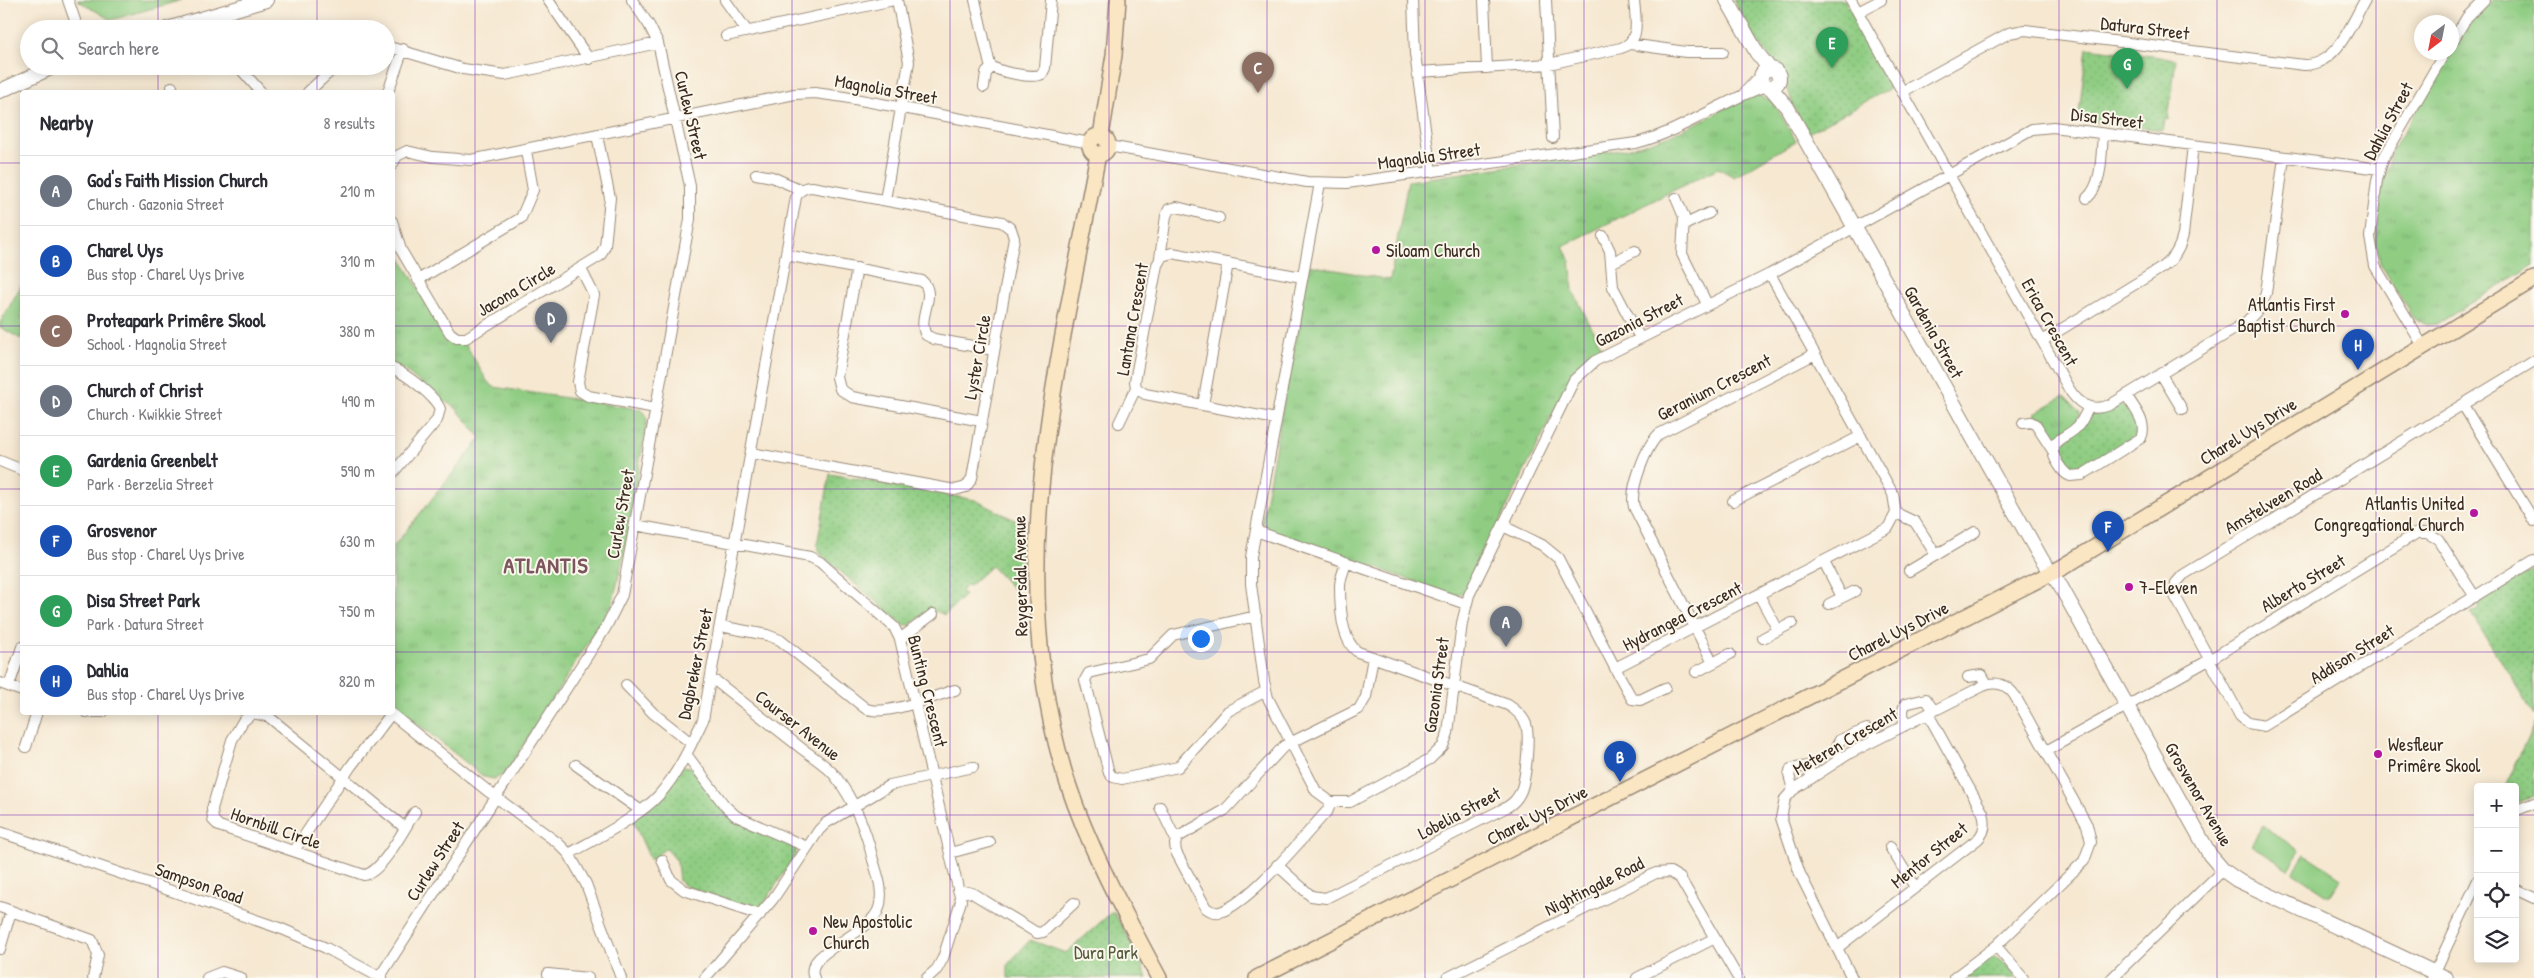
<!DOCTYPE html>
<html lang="en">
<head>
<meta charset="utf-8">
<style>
  :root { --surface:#fff; --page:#f7f7f7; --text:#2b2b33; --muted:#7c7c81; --line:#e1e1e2; --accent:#7c3aed }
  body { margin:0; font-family:"Patrick Hand",sans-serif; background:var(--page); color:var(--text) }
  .controls { position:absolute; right:15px; bottom:15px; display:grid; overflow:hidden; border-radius:5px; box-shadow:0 2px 12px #0003 }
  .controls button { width:45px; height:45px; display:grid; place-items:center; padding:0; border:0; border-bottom:1px solid var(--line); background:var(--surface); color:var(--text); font:25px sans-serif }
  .compass { position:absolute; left:2414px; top:15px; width:45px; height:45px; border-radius:50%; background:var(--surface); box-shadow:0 2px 12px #0003; rotate:212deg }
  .you { position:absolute; left:1200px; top:638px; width:18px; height:18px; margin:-12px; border:4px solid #fff; border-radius:50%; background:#1a73e8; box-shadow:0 0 0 8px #1a73e833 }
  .badge { display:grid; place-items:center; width:32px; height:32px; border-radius:50%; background:var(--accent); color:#fff; font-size:16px; font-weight:700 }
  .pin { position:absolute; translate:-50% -41px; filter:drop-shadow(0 1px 2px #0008) }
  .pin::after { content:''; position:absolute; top:26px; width:18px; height:15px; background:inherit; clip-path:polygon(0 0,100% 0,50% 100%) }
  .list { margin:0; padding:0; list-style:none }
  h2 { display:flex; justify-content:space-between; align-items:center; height:65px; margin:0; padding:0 20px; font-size:21px }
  h2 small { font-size:16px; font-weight:400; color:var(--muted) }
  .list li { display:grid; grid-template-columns:32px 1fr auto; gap:15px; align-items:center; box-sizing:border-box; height:70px; padding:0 20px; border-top:1px solid var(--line) }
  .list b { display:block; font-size:19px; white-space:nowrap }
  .list p { margin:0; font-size:16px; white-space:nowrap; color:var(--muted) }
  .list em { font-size:16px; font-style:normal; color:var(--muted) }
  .icon { flex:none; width:28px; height:28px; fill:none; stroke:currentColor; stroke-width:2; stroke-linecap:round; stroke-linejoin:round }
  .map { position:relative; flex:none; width:2534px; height:978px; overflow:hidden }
  .search { position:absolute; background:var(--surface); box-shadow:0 2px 12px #0003; left:20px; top:20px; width:375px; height:55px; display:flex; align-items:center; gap:12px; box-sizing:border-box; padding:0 18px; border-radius:28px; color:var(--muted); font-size:19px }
  .panel { position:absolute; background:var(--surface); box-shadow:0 2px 12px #0003; left:20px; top:90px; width:375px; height:625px; border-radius:5px }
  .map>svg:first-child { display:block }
</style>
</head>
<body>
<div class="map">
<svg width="2534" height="978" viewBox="0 0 2534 978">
  <defs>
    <pattern id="grass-tufts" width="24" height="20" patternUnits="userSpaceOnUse" patternTransform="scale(1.25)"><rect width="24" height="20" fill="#90cd83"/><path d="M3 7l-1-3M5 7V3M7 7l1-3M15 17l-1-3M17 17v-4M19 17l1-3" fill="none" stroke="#7db071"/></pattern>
    <pattern id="park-dots" width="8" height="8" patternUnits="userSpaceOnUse" patternTransform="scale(1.25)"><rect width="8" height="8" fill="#90cd83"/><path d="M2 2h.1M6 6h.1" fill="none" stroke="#7db071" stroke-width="1.8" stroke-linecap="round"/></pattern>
  </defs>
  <rect width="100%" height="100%" fill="#fbf7ec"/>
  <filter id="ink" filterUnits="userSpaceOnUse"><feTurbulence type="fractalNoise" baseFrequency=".02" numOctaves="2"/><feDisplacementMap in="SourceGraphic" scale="10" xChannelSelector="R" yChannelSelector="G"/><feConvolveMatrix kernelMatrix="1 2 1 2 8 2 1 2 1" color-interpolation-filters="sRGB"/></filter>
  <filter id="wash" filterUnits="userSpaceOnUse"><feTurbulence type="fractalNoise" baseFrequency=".0096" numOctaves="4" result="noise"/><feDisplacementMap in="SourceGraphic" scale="20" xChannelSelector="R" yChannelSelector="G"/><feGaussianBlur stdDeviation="1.12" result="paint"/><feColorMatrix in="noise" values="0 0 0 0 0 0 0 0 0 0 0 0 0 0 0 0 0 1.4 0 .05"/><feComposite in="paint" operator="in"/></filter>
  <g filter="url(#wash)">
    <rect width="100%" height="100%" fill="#f6e8d1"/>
    <path fill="url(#grass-tufts)" stroke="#667c50" d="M2493,0H2534V265L2437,324L2427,325L2413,318L2380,263L2376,244L2381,191L2389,159L2399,139L2468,26Z
      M1753,94L1773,101L1796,141L1734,177L1718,168L1563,246L1570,259L1573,291L1604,352L1585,362L1571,377L1466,590L1461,594L1452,595L1266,528L1262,520L1309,265L1390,280L1408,181L1626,149C1672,138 1711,116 1753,94Z
      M392,237L397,252L448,338L456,343H465L487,381L494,387L639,409L644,412L647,420L624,555L612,605L505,774L494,779L484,777L393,704V547L481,438L455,407L440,399L407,372L393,364Z
      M2064,396L2079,411L2080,415C2074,425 2062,439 2049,436L2035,413Z"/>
    <path fill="url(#park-dots)" stroke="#667c50" d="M1733,0H1845L1894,86L1808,133L1794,108L1782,71L1755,40Z
      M2087,48L2176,59L2168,120L2164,119L2162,130L2078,120Z
      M2119,405C2132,404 2140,421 2140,433L2080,472H2068L2057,454V446L2077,432L2092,414L2103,413Z
      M830,474L975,500L1023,524L1021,580L1014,590L991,566L969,586L967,585L961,591L965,595L945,615C941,614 938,611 934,611C922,611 916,624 905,626L822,556L817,545Z
      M2534,569V716L2471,613L2479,608L2477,604Z
      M2534,724V797L2515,803V787H2505Z
      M684,766L691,767L728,816L796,847V854L761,908L757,910L687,887L679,881L677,861L666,848L651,860L649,857L633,820Z
      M1113,911L1139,957L1147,978H1008V964L1030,940L1066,953Z
      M1987,958C2002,956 2009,968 2018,978H1962Z"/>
    <path fill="#90cd83" stroke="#667c50" d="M77,0H182L111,20Z
      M22,284V337L21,339L0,327V323Z
      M2263,826L2300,851L2288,869L2251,845Z
      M2305,854L2341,878L2329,896L2293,872Z"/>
  </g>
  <g filter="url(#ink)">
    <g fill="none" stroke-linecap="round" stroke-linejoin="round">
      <defs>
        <path id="minor" d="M68,0L78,29
          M548,0L589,59
          M725,0L747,31
          M975,0L990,65C997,72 1034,79 1042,74L1045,68L1051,0
          M1413,0L1415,54L1431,172
          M1484,0L1487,68
          M1546,0L1553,138
          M1851,0L2069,389C2079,405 2092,412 2110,405L2246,322L2261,307L2266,293L2284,157
          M1858,12L1881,0
          M726,36L894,0
          M2452,42L2467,17L2484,0
          M1630,44L1686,52H1723
          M386,46L463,69L505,75L658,43
          M238,66L261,92
          M1418,72L1549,64L1621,48C1642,41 1635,17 1634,0
          M172,87L173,92
          M984,87L986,73L992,67
          M308,92L336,66
          M388,92L403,49
          M1745,92L1761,75
          M1902,92L2009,33L2025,30L2304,65C2337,65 2351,24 2365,0
          M1109,146L1307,182L1347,183L1636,143C1683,131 1721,101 1766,86
          M392,165L397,156L407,151L433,157L471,160L795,94L815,93L844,97L1090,143
          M756,174L772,177L802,190
          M1320,183L1251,557V584L1264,681L1268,698L1316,791L1331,802H1350L1430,759L1443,746L1448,733L1462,623L1469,595L1574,380L1595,361L1770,274L2032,129L2053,127L2380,169
          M1676,198L1684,217L1682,254L1707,304
          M2087,198C2103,184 2101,154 2103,134
          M885,200L909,62L897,0
          M392,221L401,250L450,333L457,338H466L600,256L605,246L610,198L597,135
          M1684,225L1709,213
          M1603,236L1610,251L1613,287L1640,338
          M786,255L922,281C938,295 916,318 926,335L934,339L994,350
          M1160,258L1166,216L1169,209L1177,207L1219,218
          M1611,263L1635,251
          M857,268L837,377L840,389L852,397L982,421
          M581,269L594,295L578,382L580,391L588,396L656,408
          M418,280L521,218L533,190L526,151
          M2042,341L2163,267C2174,259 2180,249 2183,235L2193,145
          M2423,346L2375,266L2370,237L2377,180L2383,159L2445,52
          M2534,361L2183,575L2176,583L2175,596L2240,716L2248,723L2264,726L2534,560
          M392,368C406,374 435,396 440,409L437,420L392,474
          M2161,374L2182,409
          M1203,405L1228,263
          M2463,405L2534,521
          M2089,407C2085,414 2082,422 2077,427C2065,440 2044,439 2057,462C2061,468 2063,473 2070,476L2082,475L2141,438C2148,423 2134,408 2126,395
          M1276,419L1145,394L1136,388L1135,381L1157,265L1162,256L1172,253L1302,277
          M1119,423L1136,388
          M2023,423L2031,422L2036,425L2053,451
          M0,461L22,470
          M1733,501L1861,436
          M1896,513L1915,522L1936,555
          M635,525L810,557L820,562L894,627L900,639L961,901L943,958L937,969L927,978
          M1503,526L1542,545L1558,558L1615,668L1888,528L1896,513L1893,494L1770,274
          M1256,531L1466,604
          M1824,562L1842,597
          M1909,571L1975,532
          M1759,595L1778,630
          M1829,604L1855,591
          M1256,616L1173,635L1149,659L1089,673L1085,680L1109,773L1113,777L1122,779L1178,767L1228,711L1266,691
          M720,626L767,635L780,640L865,708C883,718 934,696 955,690
          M1763,638L1792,623
          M900,639L933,614
          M1713,663L1634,507C1629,490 1646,446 1659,434L1815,354
          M1615,668L1632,699L1640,700L1665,688
          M1696,672L1730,654
          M1968,677L1982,675L1987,684
          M711,680L717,682C745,704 773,726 801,748C813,757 828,766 836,777C855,802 866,830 873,860C878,876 884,892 879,908C870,936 801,952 814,978
          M0,683L22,691
          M626,685L653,713L691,743
          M9,686L22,647
          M86,712H103
          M389,712L489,792L558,843L569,854L586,884L621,978
          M1904,726L1903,710L1905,704L1926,699L1934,711
          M26,747L37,712
          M2046,751L2209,660L2417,533H2427L2438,539L2475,597
          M686,754L725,806L736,816L807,847
          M1839,760L1836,747L1840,740L1867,729L1872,732L1876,740
          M576,765L640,810
          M1793,790L1789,775L1791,769L1808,766L1812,778
          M1331,802L1328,810C1304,836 1251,902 1220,912C1214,913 1210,911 1206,908L1176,852L1175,844L1178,837L1225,810L1284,746L1359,709L1366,697L1373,657
          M1160,807L1176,840
          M2515,811L2534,803
          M405,828L269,717L253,713L243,721L232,740L212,809L213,820L219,826L364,875C382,873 405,827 415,812
          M0,832L282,929L326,948L381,978
          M1890,847L1915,887
          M294,851L351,766L391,714
          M950,853L990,842
          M569,854C595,839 639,817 659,795C678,774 691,745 703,720L796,197C799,190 804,187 812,187L1002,222L1011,229L1014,238L972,478L966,487L955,490L751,453
          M662,860L671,880L684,890L760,915
          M1277,865L1311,896L1326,898L1507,807C1512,804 1517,799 1520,793C1526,781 1530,737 1526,724C1522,715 1516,710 1508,705L1358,652C1341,641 1340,605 1340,586C1340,578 1344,570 1346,563
          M2515,889L2534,898
          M958,890L972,893L1037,933L1043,932L1074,903
          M0,907L92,940L98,955L93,978
          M1996,946L2023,978
          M1837,948L1978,839C1985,832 1986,823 1983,813L1928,714
          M0,949L11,911
          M548,974L588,978
          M207,978L222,972L241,978
          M379,978L606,627L622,595L690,219V186L658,43L649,25L632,0
          M705,978L773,899L819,830L826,823L890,785L973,767
          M1447,978L1656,873L1670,872L1680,878L1738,978
          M1637,978L1715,938
          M1852,978L1800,874L1781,818L1785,799L1793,790L1850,753L1983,686C1996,680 2008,685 2015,696L2087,825L2091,842L2084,861L1996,946L1954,978
          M2112,978L2223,870
          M2432,978L2478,880"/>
        <path id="tertiary" d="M1727,0L1757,53L1770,69
          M167,29L266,0
          M1761 78a9 9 0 1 1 18 0a9 9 0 1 1-18 0Z
          M1770,87L1787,107L2013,509L2042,560L2061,587L2210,855L2223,870L2237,880L2446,978
          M0,91L55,66"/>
        <path id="secondary" d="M1090 145a9 9 0 1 1 18 0a9 9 0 1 1-18 0Z
          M1101,136L1114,55L1118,0
          M1098,154C1060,361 999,576 1068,784C1090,851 1126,916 1159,978
          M1257,978L2063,567L2534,279"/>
      </defs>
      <use href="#minor" stroke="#988978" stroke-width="12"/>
      <use href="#tertiary" stroke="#988978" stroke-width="16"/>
      <use href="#secondary" stroke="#988978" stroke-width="18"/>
      <use href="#minor" stroke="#fff" stroke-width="10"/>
      <use href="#tertiary" stroke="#fff" stroke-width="14"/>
      <use href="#secondary" stroke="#fbe6c3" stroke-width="15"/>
    </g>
  </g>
  <path fill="none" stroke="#7b2cbf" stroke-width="1" stroke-opacity="0.55" d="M158,0V29M317,0V29M475,0V978M634,0V978M792,0V978M950,0V978M1109,0V978M1267,0V978M1425,0V978M1584,0V978M1742,0V978M1900,0V978M2059,0V978M2217,0V978M2376,0V978M158,66V92M317,66V92M0,163H22M392,163H2534M0,326H22M392,326H2534M0,489H22M392,489H2534M0,652H22M392,652H2534M158,712V978M317,712V978M0,815H2478M2515,815H2534"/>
  <g fill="#b5179e" stroke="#fbf7ec" stroke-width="2">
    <circle cx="1376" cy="250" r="5"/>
    <circle cx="2345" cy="314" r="5"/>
    <circle cx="2474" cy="513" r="5"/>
    <circle cx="2129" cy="587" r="5"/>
    <circle cx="2378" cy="754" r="5"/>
    <circle cx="813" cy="931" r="5"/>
  </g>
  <g text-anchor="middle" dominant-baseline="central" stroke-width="4" stroke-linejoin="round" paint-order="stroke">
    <g font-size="18" fill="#3b2a1e" stroke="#fbf7ec">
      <text transform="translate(2145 28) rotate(7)">Datura Street</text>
      <text transform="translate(886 89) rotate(10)">Magnolia Street</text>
      <text transform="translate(691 115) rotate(77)">Curlew Street</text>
      <text transform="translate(2107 118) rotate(7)">Disa Street</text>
      <text transform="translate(2388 121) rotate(-62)">Dahlia Street</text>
      <text transform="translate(1429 156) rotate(-8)">Magnolia Street</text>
      <text transform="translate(516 289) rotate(-31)">Jacona Circle</text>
      <text transform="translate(1132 319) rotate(-80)">Lantana Crescent</text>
      <text transform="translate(1639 320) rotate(-27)">Gazonia Street</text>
      <text transform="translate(2050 322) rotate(61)">Erica Crescent</text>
      <text transform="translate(1934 332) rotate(61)">Gardenia Street</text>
      <text transform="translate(977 357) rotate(-80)">Lyster Circle</text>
      <text transform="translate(1714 387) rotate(-27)">Geranium Crescent</text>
      <text transform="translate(2248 431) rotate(-32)">Charel Uys Drive</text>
      <text transform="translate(2273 501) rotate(-31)">Amstelveen Road</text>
      <text transform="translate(620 514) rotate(-80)">Curlew Street</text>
      <text transform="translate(1020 576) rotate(-91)">Reygersdal Avenue</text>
      <text transform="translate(2303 583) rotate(-31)">Alberto Street</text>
      <text transform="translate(1682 616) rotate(-27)">Hydrangea Crescent</text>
      <text transform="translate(1898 631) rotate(-27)">Charel Uys Drive</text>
      <text transform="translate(2352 654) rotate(-32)">Addison Street</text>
      <text transform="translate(695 664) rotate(-78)">Dagbreker Street</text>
      <text transform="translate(1436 685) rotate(-82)">Gazonia Street</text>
      <text transform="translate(928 691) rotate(76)">Bunting Crescent</text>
      <text transform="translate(798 725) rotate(38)">Courser Avenue</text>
      <text transform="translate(1845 741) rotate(-30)">Meteren Crescent</text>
      <text transform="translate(2199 794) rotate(60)">Grosvenor Avenue</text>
      <text transform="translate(1459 813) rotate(-28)">Lobelia Street</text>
      <text transform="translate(1537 815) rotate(-27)">Charel Uys Drive</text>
      <text transform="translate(276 828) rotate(19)">Hornbill Circle</text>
      <text transform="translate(1929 855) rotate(-39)">Mentor Street</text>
      <text transform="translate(435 861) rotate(-57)">Curlew Street</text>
      <text transform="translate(199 883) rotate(19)">Sampson Road</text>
      <text transform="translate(1594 886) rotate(-27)">Nightingale Road</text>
    </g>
    <g font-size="18" fill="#3b2a1e" stroke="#fbf7ec" text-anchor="start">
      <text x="1386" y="250">Siloam Church</text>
      <text x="2335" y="304" text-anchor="end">Atlantis First<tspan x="2335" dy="21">Baptist Church</tspan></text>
      <text x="2464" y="503" text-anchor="end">Atlantis United<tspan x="2464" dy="21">Congregational Church</tspan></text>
      <text x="2139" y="587">7-Eleven</text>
      <text x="2388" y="744">Wesfleur<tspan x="2388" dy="21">Primêre Skool</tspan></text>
      <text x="823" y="921">New Apostolic<tspan x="823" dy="21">Church</tspan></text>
    </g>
    <g font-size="18" fill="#545b3c" stroke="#fbf7ec">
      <text x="1106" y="952">Dura Park</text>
    </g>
    <g font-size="22" font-weight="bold" letter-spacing="1" fill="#7b565e" stroke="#fbf7ec">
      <text x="546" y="565">ATLANTIS</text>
    </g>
  </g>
</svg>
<div class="controls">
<button>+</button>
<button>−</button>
<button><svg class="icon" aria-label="locate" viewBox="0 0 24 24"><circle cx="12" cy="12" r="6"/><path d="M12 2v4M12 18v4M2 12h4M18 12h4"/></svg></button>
<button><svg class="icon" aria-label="layers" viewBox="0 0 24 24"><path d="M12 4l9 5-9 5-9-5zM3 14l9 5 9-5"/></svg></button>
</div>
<svg class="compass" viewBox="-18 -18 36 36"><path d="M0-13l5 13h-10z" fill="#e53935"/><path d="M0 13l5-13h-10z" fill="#7c7c81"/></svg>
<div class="you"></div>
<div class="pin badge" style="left:1506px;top:647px;background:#6b7280">A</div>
<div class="pin badge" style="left:1620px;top:782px;background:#1a4fb4">B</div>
<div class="pin badge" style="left:1258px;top:93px;background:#8d6e63">C</div>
<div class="pin badge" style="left:551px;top:343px;background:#6b7280">D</div>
<div class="pin badge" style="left:1832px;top:68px;background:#2e9e5b">E</div>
<div class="pin badge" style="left:2108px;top:552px;background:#1a4fb4">F</div>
<div class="pin badge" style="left:2127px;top:89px;background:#2e9e5b">G</div>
<div class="pin badge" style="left:2358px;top:370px;background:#1a4fb4">H</div>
<div class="search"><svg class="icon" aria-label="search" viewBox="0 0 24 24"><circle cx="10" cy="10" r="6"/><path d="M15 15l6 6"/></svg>Search here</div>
<section class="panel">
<h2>Nearby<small>8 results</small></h2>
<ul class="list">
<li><span class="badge" style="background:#6b7280">A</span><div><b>God's Faith Mission Church</b><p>Church · Gazonia Street</p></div><em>210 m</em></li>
<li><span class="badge" style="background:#1a4fb4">B</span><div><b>Charel Uys</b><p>Bus stop · Charel Uys Drive</p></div><em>310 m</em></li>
<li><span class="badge" style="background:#8d6e63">C</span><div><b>Proteapark Primêre Skool</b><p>School · Magnolia Street</p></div><em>380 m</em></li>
<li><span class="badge" style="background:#6b7280">D</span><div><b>Church of Christ</b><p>Church · Kwikkie Street</p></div><em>490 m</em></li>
<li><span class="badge" style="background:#2e9e5b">E</span><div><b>Gardenia Greenbelt</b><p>Park · Berzelia Street</p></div><em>590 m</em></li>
<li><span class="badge" style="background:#1a4fb4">F</span><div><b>Grosvenor</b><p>Bus stop · Charel Uys Drive</p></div><em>630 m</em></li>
<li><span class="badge" style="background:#2e9e5b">G</span><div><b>Disa Street Park</b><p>Park · Datura Street</p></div><em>750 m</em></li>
<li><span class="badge" style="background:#1a4fb4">H</span><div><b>Dahlia</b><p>Bus stop · Charel Uys Drive</p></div><em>820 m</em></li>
</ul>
</section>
</div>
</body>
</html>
